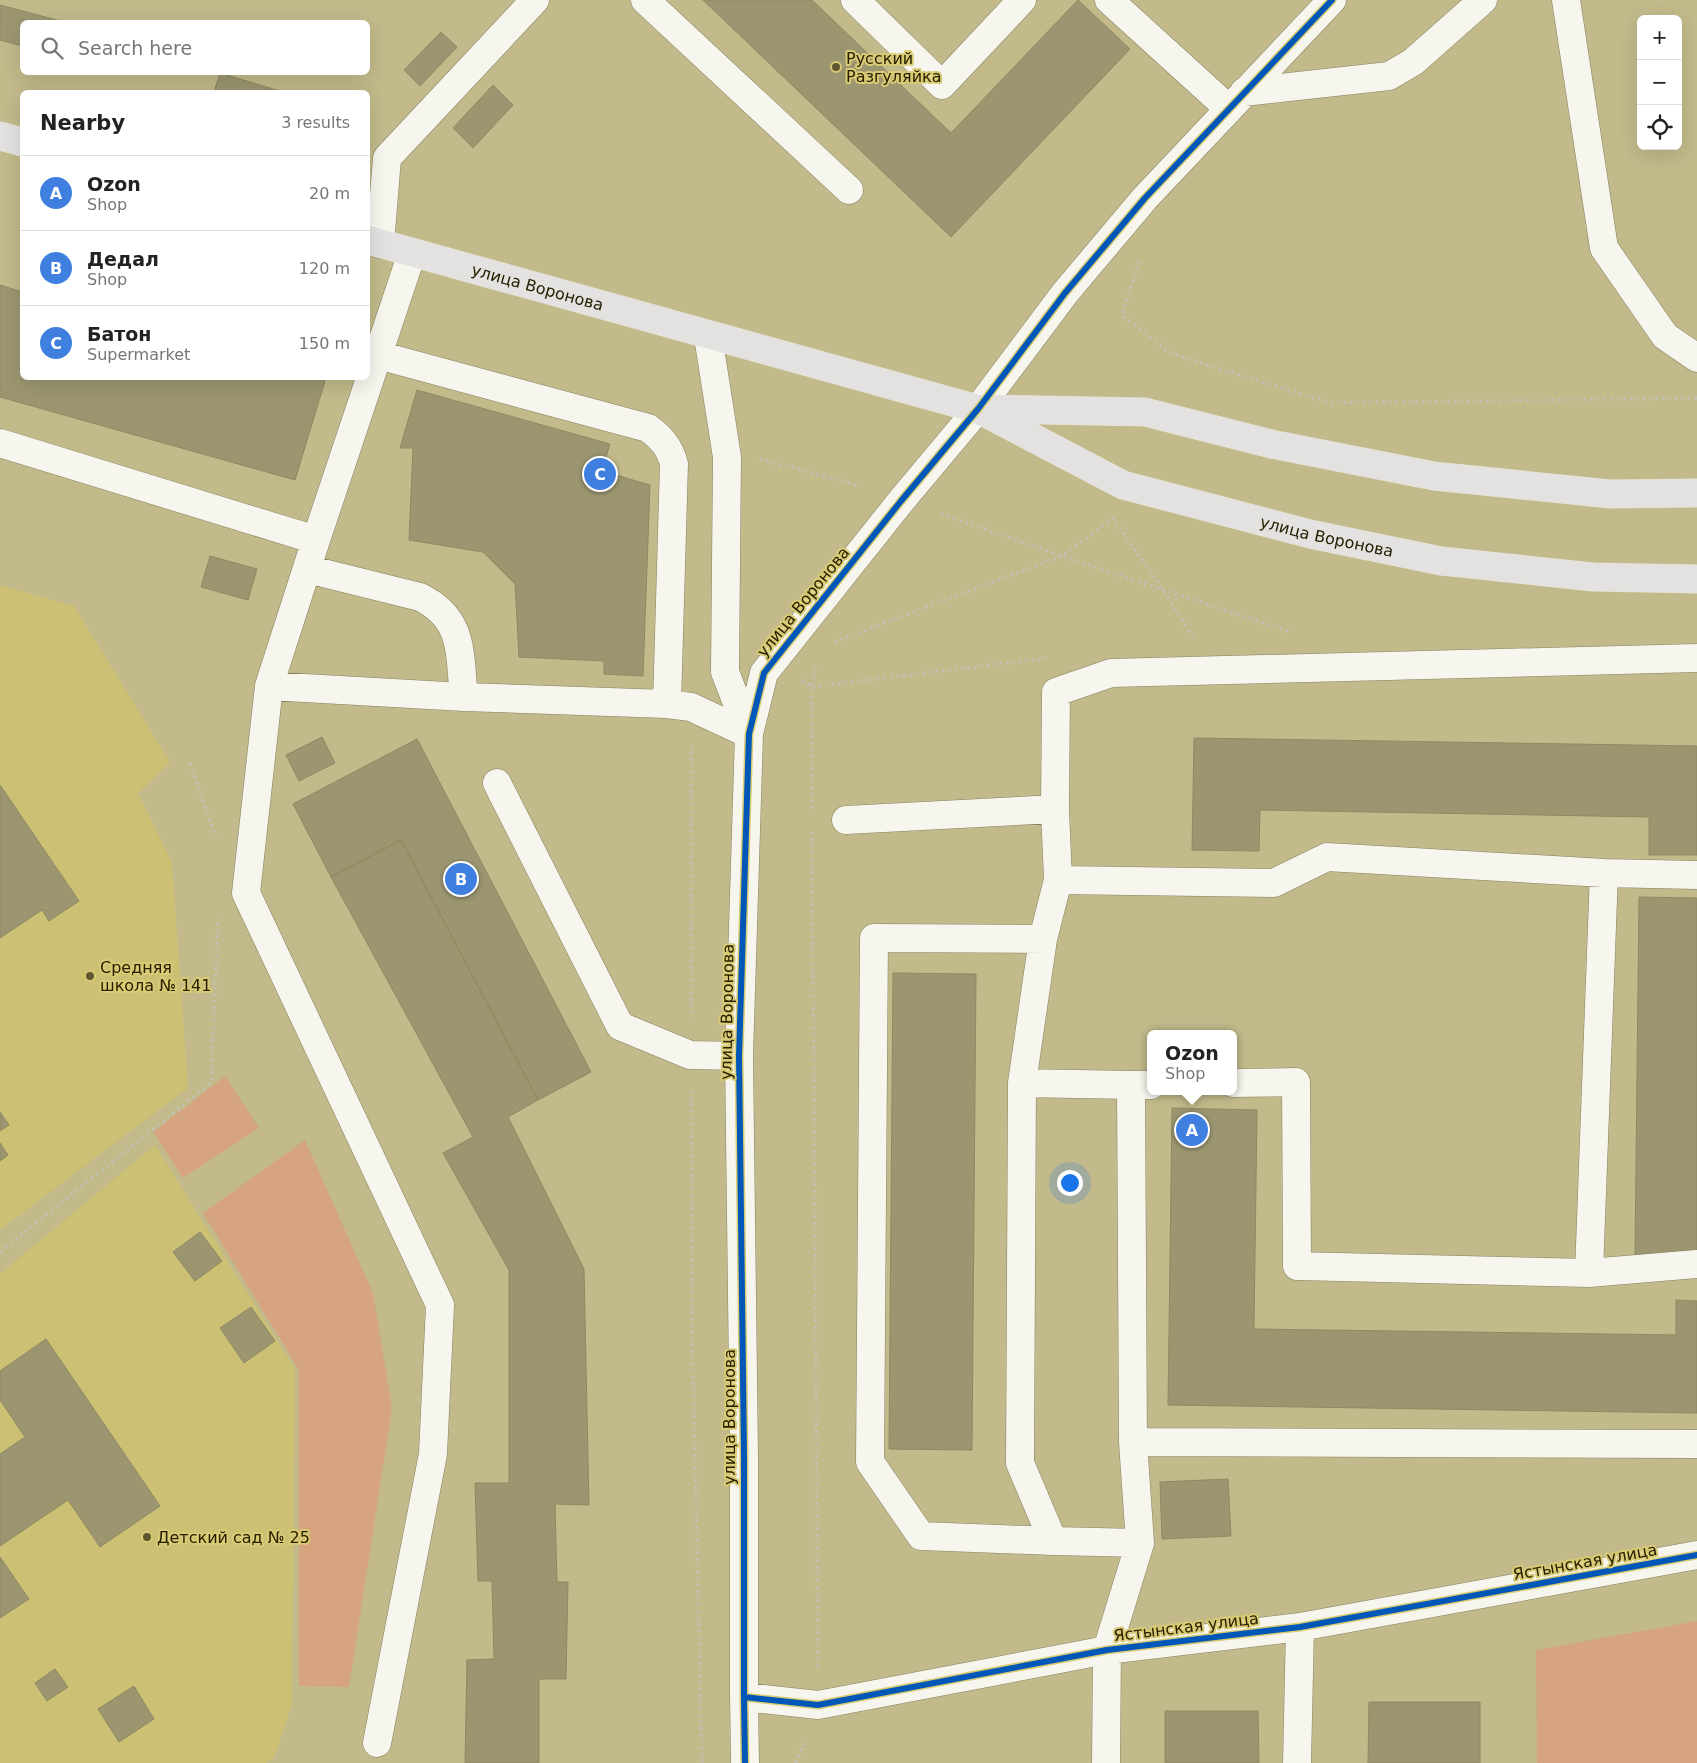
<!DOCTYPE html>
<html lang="en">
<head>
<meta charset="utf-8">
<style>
  :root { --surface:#fff; --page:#f6f6f6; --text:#222; --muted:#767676; --line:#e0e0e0; --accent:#0b8043 }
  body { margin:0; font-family:"DejaVu Sans",sans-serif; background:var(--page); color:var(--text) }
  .controls { position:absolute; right:15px; top:15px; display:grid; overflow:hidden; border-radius:8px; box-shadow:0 5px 20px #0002 }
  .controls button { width:45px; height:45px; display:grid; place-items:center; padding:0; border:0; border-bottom:1px solid var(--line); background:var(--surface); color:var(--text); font:25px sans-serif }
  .you { position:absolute; left:1069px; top:1182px; width:18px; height:18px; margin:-12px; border:4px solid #fff; border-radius:50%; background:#1a73e8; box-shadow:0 0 0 8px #1a73e833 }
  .badge { display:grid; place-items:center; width:32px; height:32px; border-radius:50%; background:var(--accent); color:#fff; font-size:16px; font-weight:700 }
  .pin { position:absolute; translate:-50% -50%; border:2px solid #fff; box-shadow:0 1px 5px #0006 }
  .popup { position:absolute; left:1147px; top:1030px; width:90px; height:65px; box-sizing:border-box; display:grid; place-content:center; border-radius:8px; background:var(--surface); filter:drop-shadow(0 1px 4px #0005); font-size:16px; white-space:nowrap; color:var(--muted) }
  .popup b { font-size:19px; color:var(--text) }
  .popup::after { content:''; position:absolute; left:50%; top:100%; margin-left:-10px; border:10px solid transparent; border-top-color:var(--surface) }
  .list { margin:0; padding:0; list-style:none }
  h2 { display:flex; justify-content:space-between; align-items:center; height:65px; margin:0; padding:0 20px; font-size:21px }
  h2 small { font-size:16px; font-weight:400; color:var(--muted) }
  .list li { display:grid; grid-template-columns:32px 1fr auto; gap:15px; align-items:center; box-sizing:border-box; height:75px; padding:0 20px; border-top:1px solid var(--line) }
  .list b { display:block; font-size:19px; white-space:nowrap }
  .list p { margin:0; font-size:16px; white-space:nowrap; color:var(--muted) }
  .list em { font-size:16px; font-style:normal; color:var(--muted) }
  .icon { flex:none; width:28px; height:28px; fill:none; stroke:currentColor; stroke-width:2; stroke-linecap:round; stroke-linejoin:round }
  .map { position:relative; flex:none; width:1697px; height:1763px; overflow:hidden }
  .search { position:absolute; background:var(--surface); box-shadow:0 5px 20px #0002; left:20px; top:20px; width:350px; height:55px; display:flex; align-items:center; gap:12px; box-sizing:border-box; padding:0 18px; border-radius:8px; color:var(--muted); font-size:19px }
  .panel { position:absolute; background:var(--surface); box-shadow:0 5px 20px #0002; left:20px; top:90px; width:350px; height:290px; border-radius:8px }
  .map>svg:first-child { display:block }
</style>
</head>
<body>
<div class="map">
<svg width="1697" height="1763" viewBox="0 0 1697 1763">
  <rect width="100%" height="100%" fill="#c2ba8b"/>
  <path fill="#ccc075" d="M0,585L74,606L170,762L138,793L172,863L188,1088L0,1230Z
    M155,1145L295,1369L292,1704L274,1758L265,1763H0V1274Z"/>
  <path fill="#d6a47e" d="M225,1076L259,1128L183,1178L153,1132Z
    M305,1140L373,1293L392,1408L349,1687L299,1686V1370L203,1213Z
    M1697,1621V1763H1537L1536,1650Z"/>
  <path fill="#9c9670" stroke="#8f8962" d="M703,0H812L951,133L1078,0L1130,49L951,237Z
    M0,5L64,22H22V46L0,40Z
    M441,32L457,47L420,86L404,70Z
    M220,73L283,92H214Z
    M493,85L513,105L473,148L453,128Z
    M0,285L22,292V378H315L325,381L295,480L0,397Z
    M417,390L610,444L602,471L650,485L643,676L604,674V661L519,657L515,584L483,552L409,540L413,448H400Z
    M210,556L257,569L248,600L201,587Z
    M322,737L335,763L299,781L286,755Z
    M1194,738L1697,746V855H1649V817L1260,810L1259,851L1192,850Z
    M417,739L591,1072L538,1100L401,840L331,877L293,804Z
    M0,785L79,901L49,921L42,910L0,938Z
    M401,840L538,1100L508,1117L584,1269L589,1505L555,1504L557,1582H568L566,1679H539V1763H465L467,1660L494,1659L492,1581H478L475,1483H509V1270L443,1153L473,1137L331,877Z
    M1639,897L1697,898V1255H1635Z
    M893,973L976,974L972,1450L889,1449Z
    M1172,1108L1257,1110L1254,1329L1676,1335V1300L1697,1301V1413L1168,1405Z
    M0,1112L9,1125L0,1131Z
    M0,1143L8,1155L0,1161Z
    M200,1232L222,1261L195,1281L173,1252Z
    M251,1307L275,1341L244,1363L220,1328Z
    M46,1339L160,1506L100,1547L68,1500L0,1546V1454L25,1437L0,1400V1371Z
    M1228,1479L1231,1536L1162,1539L1160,1482Z
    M0,1557L29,1599L0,1618Z
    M55,1669L68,1687L47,1701L35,1683Z
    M134,1686L154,1719L119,1742L98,1709Z
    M1369,1702H1480V1763H1368Z
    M1165,1711H1258L1259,1763H1165Z"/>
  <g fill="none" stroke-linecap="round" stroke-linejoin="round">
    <defs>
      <path id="minor" d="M645,0L849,190
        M855,0L942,85L1022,0
        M1109,0L1229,109
        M1566,0L1604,248L1665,336L1697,358
        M1244,92L1389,76L1413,62L1483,0
        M380,244L387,158L535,0
        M708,336L727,457L725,672L749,734
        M378,355L648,428C662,438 670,448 674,464L667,704
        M0,443L316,540
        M307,569L420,597C465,619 459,654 464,697
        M269,686L464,697L667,704L691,707L749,734
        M497,783L620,1026L690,1055L739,1056
        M846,820L1055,809
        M1058,880L1274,883L1327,857L1604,873L1697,875
        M1043,939L874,938L870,1462L921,1536L1053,1541
        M1022,1083L1131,1085
        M1233,1083L1296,1082L1297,1266L1589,1273L1697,1264
        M1589,1273L1604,873
        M1133,1442L1697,1444
        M1140,1543L1053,1541L1020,1463L1022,1083L1043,939L1058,880L1055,809L1056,692L1111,673L1697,658
        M744,1697L818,1705L1107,1650L1300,1627L1697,1555
        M377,1743L433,1454L440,1305L246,893L269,686L316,540L412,253
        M745,1763L744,1697V1456L739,1056L749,734L764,673L901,501L978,409L1065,293L1145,198L1332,0
        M1106,1763L1107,1650L1140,1543L1133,1442L1131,1085H1151
        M1297,1763L1300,1627"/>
      <g id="major">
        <path d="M0,136L22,142"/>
        <path id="s1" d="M368,240L974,408"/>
        <path id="s2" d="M978,409L1123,485L1310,534L1441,561L1593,577L1697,579"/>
        <path d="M985,409L1145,412L1271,444L1434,476L1610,494L1697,493"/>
      </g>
    </defs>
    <use href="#minor" stroke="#86805e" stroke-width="29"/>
    <use href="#major" stroke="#e4e0cb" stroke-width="29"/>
    <path stroke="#c2c0b1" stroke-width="3" stroke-dasharray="2.5 4" stroke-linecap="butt" d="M1139,261L1122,315L1170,353L1330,403L1697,398
      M760,459L861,486
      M941,514L1062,556L1291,632
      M834,642L1062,556L1113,518L1164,591L1193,637
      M802,680L811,687L1047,658
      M691,745V1019
      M190,763L216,837
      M812,809L811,687L816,665
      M812,832L818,1671
      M691,1090L692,1326L702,1763
      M0,1252L211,1083L218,917
      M796,1763L806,1738"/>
    <use href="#minor" stroke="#f6f5ee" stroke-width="28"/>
    <use href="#major" stroke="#e3e2e1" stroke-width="28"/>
    <defs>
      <path id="cycleway" d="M744,1697L818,1705L1107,1650L1300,1627L1697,1555
        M745,1763L744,1697V1456L739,1056L749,734L764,673L901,501L978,409L1065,293L1145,198L1332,0"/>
    </defs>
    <use href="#cycleway" stroke="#d9cb74" stroke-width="9"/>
    <use href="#cycleway" stroke="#0057b8" stroke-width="6"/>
  </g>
  <g fill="#5d5631" stroke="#d9cb74" stroke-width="2">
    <circle cx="836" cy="67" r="5"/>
    <circle cx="90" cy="976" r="5"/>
    <circle cx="147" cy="1537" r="5"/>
  </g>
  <g text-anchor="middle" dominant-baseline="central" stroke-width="4" stroke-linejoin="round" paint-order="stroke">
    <g font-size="16" fill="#262000" stroke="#d9cb74" text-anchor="start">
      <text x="846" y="58">Русский<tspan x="846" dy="18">Разгуляйка</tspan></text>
      <text x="100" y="967">Средняя<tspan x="100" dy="18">школа № 141</tspan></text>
      <text x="157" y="1537">Детский сад № 25</text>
    </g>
    <g font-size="16" fill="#262000" stroke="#d9cb74">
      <text stroke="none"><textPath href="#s1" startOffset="176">улица Воронова</textPath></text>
      <text stroke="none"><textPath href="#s2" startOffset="374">улица Воронова</textPath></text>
      <text transform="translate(803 602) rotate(-51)">улица Воронова</text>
      <text transform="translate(727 1012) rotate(-89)">улица Воронова</text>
      <text transform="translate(729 1417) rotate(-90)">улица Воронова</text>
      <text transform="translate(1585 1562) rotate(-10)">Ястынская улица</text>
      <text transform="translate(1186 1627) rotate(-7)">Ястынская улица</text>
    </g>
  </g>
</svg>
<div class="controls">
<button>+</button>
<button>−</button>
<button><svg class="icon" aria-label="locate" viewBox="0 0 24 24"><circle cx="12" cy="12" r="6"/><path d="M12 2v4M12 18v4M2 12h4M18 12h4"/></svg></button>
</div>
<div class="you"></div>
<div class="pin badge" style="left:1192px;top:1130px;background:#3f7fe0">A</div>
<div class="popup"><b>Ozon</b>Shop</div>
<div class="pin badge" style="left:461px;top:879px;background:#3f7fe0">B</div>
<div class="pin badge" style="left:600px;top:474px;background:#3f7fe0">C</div>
<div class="search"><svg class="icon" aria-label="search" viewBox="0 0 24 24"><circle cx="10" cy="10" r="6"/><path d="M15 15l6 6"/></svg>Search here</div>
<section class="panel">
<h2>Nearby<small>3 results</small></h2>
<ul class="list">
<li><span class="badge" style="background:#3f7fe0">A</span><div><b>Ozon</b><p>Shop</p></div><em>20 m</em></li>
<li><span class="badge" style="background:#3f7fe0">B</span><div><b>Дедал</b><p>Shop</p></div><em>120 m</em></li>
<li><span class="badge" style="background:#3f7fe0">C</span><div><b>Батон</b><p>Supermarket</p></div><em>150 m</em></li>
</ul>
</section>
</div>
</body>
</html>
